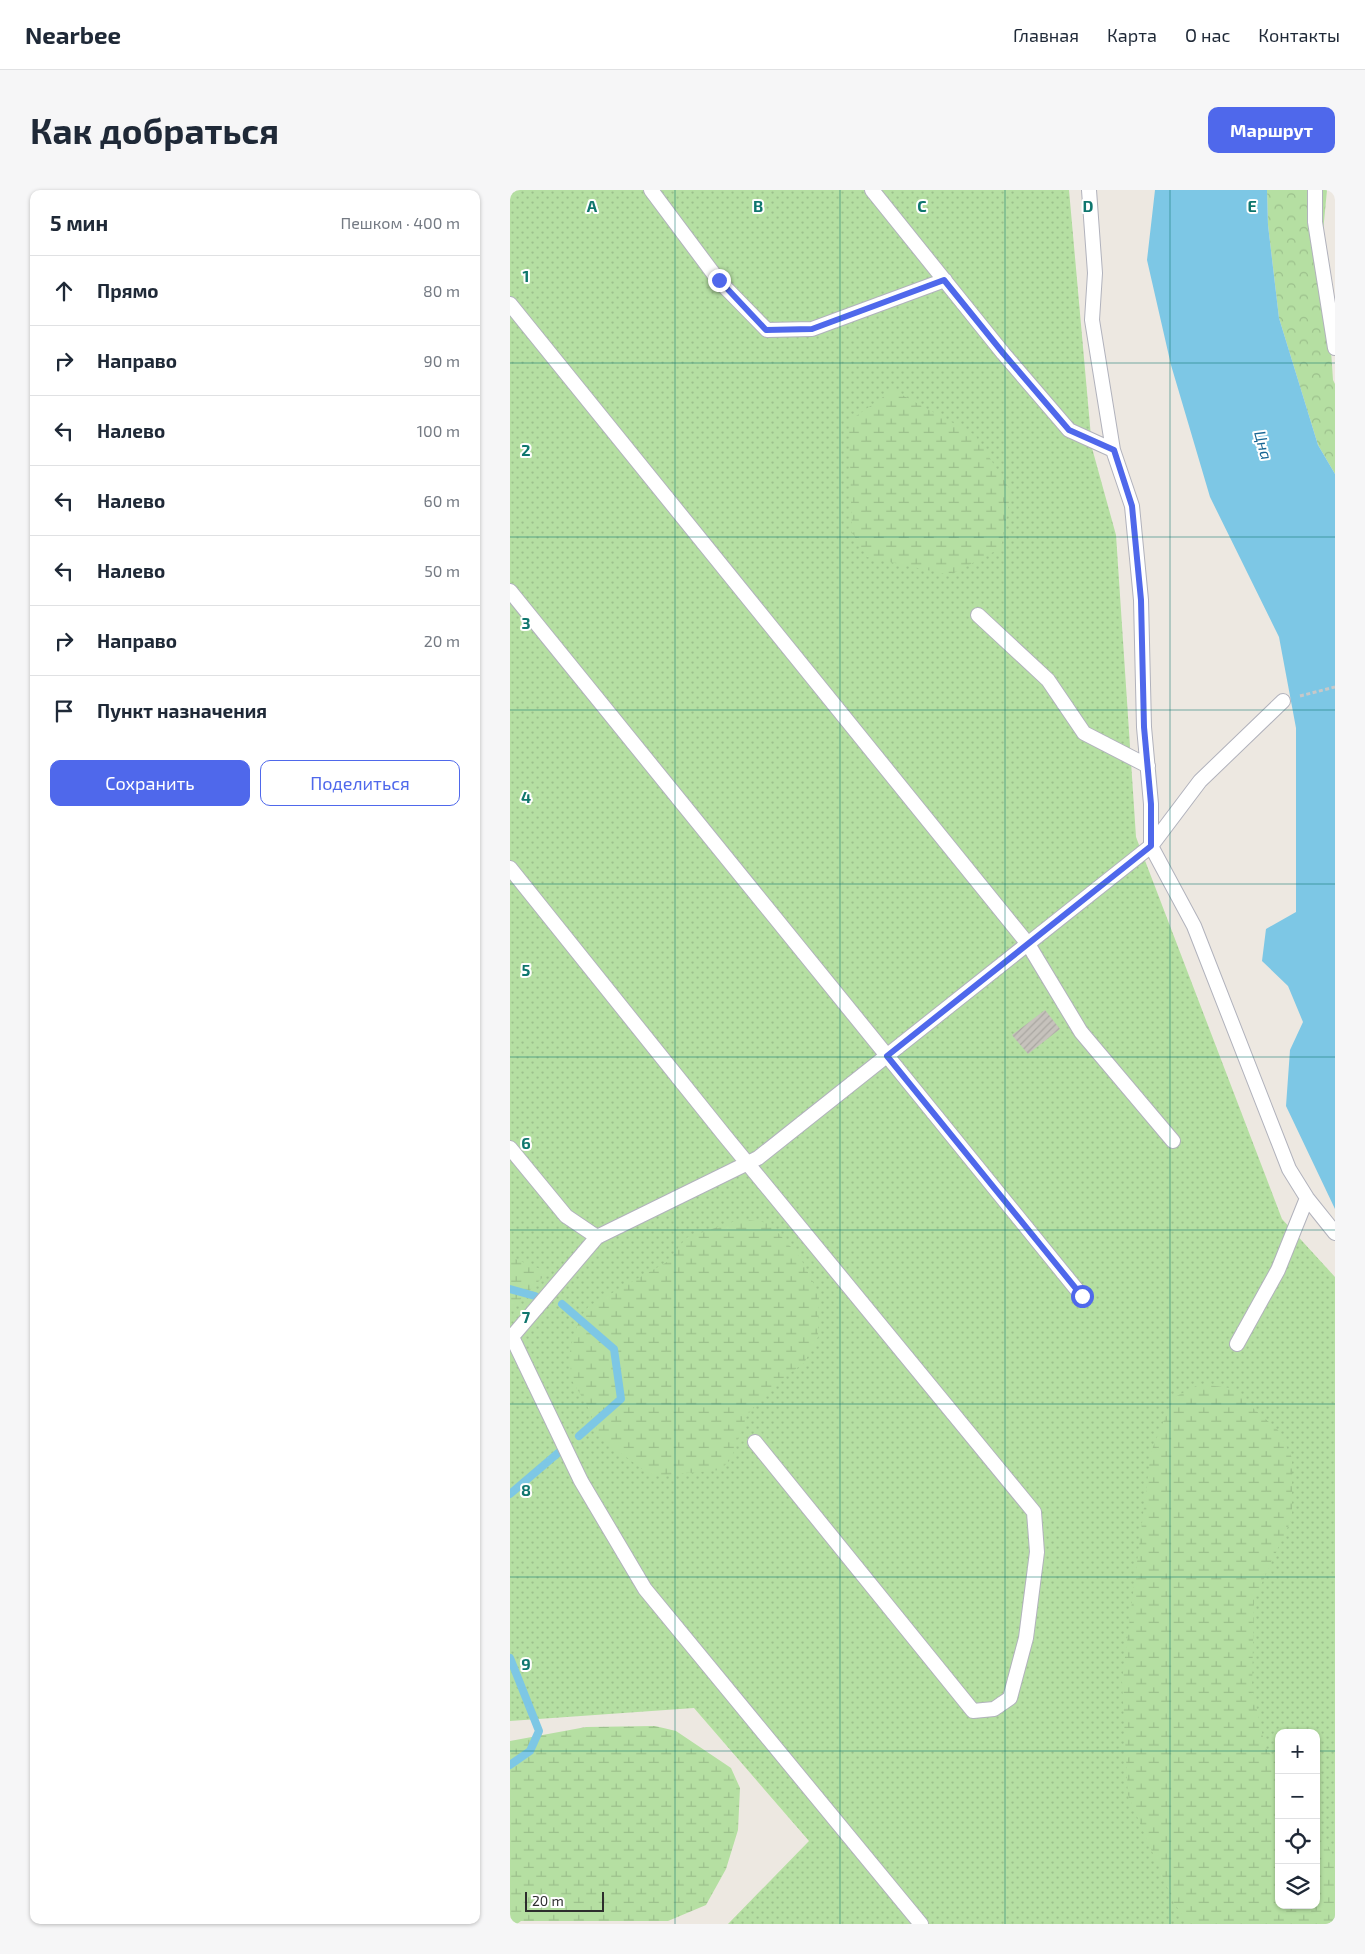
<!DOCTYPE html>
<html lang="ru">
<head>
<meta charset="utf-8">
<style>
  :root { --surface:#fff; --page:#f6f6f7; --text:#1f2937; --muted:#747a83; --line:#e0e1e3; --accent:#4f68eb }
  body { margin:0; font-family:"Exo 2",sans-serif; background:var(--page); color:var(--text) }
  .controls { position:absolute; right:15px; bottom:15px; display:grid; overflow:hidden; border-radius:10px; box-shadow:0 1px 4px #0004 }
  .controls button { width:45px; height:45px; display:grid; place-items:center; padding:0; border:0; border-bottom:1px solid var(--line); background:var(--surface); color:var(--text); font:25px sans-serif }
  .scale { position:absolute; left:15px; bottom:12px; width:79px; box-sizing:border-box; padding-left:5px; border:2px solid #2d2d2d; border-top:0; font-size:14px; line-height:18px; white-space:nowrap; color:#2d2d2d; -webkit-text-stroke:4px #fff; paint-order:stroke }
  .stop { position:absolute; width:15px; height:15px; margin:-11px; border:4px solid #4f68eb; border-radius:50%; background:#fff }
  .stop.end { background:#4f68eb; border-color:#fff; box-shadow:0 1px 5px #0008 }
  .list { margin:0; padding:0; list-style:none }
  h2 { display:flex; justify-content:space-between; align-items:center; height:65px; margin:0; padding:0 20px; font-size:21px }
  h2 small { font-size:16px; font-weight:400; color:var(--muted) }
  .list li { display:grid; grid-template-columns:32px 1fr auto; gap:15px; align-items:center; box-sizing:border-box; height:70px; padding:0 20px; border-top:1px solid var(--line) }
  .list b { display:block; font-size:19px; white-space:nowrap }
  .list em { font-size:16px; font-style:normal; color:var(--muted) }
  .actions { display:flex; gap:10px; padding:15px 20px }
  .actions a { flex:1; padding:11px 0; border:1px solid var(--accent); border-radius:10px; text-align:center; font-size:18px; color:var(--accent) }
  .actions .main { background:var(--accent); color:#fff }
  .icon { flex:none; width:28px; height:28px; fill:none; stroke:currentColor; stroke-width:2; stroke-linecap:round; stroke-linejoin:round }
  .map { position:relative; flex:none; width:825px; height:1734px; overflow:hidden; border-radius:10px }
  header { display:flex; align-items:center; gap:30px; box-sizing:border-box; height:70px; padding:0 25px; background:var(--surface); border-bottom:1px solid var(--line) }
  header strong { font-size:24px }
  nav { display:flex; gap:28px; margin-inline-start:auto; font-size:18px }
  .intro { display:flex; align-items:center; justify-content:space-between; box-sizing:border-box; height:120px; padding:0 30px }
  h1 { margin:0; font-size:35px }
  .button { padding:12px 22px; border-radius:10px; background:var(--accent); color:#fff; font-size:18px; font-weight:700 }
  main { display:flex; gap:30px; padding:0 30px }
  aside { flex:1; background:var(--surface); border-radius:10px; box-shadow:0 1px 4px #0004 }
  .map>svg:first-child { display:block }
</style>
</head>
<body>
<header>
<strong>Nearbee</strong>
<nav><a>Главная</a><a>Карта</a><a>О нас</a><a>Контакты</a></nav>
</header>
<div class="intro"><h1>Как добраться</h1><a class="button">Маршрут</a></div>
<main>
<aside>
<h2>5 мин<small>Пешком · 400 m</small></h2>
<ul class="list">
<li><svg class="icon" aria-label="ahead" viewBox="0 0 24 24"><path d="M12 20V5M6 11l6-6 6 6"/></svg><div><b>Прямо</b></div><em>80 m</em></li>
<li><svg class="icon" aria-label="right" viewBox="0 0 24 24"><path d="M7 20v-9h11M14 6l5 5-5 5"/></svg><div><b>Направо</b></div><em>90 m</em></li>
<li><svg class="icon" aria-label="left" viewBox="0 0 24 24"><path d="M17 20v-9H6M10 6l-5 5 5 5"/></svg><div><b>Налево</b></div><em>100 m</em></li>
<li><svg class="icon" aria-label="left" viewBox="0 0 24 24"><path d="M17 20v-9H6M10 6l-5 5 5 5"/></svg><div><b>Налево</b></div><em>60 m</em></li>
<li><svg class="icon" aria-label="left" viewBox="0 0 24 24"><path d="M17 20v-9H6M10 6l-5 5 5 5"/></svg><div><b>Налево</b></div><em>50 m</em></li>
<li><svg class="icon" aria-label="right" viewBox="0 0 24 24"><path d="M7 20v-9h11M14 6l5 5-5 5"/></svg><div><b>Направо</b></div><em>20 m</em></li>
<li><svg class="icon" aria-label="arrive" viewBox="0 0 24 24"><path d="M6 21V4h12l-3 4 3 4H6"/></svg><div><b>Пункт назначения</b></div></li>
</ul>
<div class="actions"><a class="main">Сохранить</a><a>Поделиться</a></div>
</aside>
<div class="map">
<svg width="825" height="1734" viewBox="0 0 825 1734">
  <defs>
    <pattern id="green-dots" width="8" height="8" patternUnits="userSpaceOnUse" patternTransform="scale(1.25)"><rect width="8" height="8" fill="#b5dfa2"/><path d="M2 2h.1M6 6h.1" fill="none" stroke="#9cc08c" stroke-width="1.8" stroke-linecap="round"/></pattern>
    <pattern id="forest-crowns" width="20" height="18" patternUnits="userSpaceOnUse" patternTransform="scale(1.25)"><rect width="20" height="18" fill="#b5dfa2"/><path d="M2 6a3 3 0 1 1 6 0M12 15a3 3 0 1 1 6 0" fill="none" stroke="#9cc08c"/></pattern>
    <pattern id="wetland-marsh" width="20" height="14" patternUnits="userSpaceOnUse" patternTransform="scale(1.25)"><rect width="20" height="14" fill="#b5dfa2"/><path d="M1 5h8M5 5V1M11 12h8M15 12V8" fill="none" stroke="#9cc08c"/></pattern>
    <pattern id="building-hatch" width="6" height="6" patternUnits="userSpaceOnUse" patternTransform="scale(1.25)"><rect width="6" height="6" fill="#c6c2bc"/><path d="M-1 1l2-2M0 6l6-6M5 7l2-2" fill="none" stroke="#aaa7a2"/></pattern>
  </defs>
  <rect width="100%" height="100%" fill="#ede8e1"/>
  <path fill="url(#green-dots)" fill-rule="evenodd" d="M0,0H559L582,258L606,345L626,647L772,1029L825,1087V1734H218L299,1651L184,1518L0,1531ZM769,1543H806V1715H769Z"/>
  <path fill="url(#forest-crowns)" d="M757,0H817L813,42L823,190L825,194V284L808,255L769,128L758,35Z"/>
  <path fill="url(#wetland-marsh)" d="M383,200L465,245L501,301L491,358L440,385L357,367L342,342L339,231Z
    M231,1029L259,1033L290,1067L309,1104L308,1147L294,1173L268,1192L237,1225L221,1269L210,1280L146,1286L132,1279L95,1251L84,1234L77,1215L61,1189L60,1158L70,1128L79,1116L157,1072L176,1048Z
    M0,1067L38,1082L0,1120Z
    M690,1194L720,1198L768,1240L782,1268V1328L744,1410L742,1498L755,1556L769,1578V1715H806V1638L825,1668V1734H678L663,1711L618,1605L612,1491L641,1262L663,1208Z
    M145,1536L166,1541L221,1578L230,1598L228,1640L216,1679L196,1715L158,1731H11L7,1734H0V1551L76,1537Z"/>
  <path fill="#7dc7e5" d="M645,0H757L758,35L769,128L808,255L825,284V1019L776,916L780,860L793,832L778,796L752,771L756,739L786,722V538L769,447L700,307L661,175L637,70Z"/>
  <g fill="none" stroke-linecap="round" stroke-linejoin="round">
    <path stroke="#7dc7e5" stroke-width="8" d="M0,1099L25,1106
      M52,1114L104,1159L111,1209L69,1246
      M0,1304L48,1263
      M0,1468L29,1541L20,1561L0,1575"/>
  </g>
  <path fill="url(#building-hatch)" d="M535,820L550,839L518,864L502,845Z"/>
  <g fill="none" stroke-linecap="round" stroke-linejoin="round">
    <defs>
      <path id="service" d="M141,0L209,91L257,140L302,139L435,90
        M362,0L493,163L559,240L603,260
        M805,0V32L825,158
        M0,114L518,754L571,842L663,951
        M0,401L572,1106
        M468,425L538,490L574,543L638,576
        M773,511L690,591L641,656L684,736L779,979L797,1008L825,1043
        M0,678L215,946L524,1322L527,1362L516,1448L500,1508L484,1519L463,1521L245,1252
        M0,958L56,1026L87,1047
        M2,1147L71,1291L135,1399L411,1734
        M0,1149L87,1047L248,968L641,656V614L634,537L631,410L622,316L603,260L582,130L585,83L579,0
        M727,1154L768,1080L797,1008"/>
    </defs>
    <use href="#service" stroke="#b1b2bc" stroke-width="16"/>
    <path stroke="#c8c8c8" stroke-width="3" stroke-dasharray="4 2.5" stroke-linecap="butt" d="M790,506L825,497"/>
    <use href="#service" stroke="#fff" stroke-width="14"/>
  </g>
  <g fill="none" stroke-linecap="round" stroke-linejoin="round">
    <path stroke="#4f68eb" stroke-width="6" d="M209,90L256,140L302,139L434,90L493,163L559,240L604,260L622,316L631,410L634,537L641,614V656L377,866L572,1106"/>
  </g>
  <path fill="none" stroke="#0f766e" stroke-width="1" stroke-opacity="0.55" d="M165,0V1734M330,0V1734M495,0V1734M660,0V1734M0,173H825M0,347H825M0,520H825M0,694H825M0,867H825M0,1040H825M0,1214H825M0,1387H825M0,1561H769M806,1561H825"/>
  <g text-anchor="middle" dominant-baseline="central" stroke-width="4" stroke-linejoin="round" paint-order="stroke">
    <g font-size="16" font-style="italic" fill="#196795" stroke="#fff">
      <text transform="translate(754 255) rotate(75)">Цна</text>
    </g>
  </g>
  <g font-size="16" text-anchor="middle" font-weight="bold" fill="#0f766e" stroke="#fff" stroke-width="4" stroke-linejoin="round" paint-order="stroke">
    <text x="82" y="22">A</text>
    <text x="248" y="22">B</text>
    <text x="412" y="22">C</text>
    <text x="578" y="22">D</text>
    <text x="742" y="22">E</text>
    <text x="16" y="92">1</text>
    <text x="16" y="266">2</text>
    <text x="16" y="439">3</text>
    <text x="16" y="613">4</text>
    <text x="16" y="786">5</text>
    <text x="16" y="959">6</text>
    <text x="16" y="1133">7</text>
    <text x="16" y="1306">8</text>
    <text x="16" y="1480">9</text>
  </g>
</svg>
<div class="controls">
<button>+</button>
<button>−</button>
<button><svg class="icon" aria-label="locate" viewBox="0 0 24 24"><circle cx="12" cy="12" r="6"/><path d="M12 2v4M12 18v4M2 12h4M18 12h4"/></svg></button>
<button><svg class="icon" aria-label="layers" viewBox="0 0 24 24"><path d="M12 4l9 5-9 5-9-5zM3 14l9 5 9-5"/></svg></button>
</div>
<div class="scale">20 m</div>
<div class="stop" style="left:572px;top:1106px"></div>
<div class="stop end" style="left:209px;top:90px"></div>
</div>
</main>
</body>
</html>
